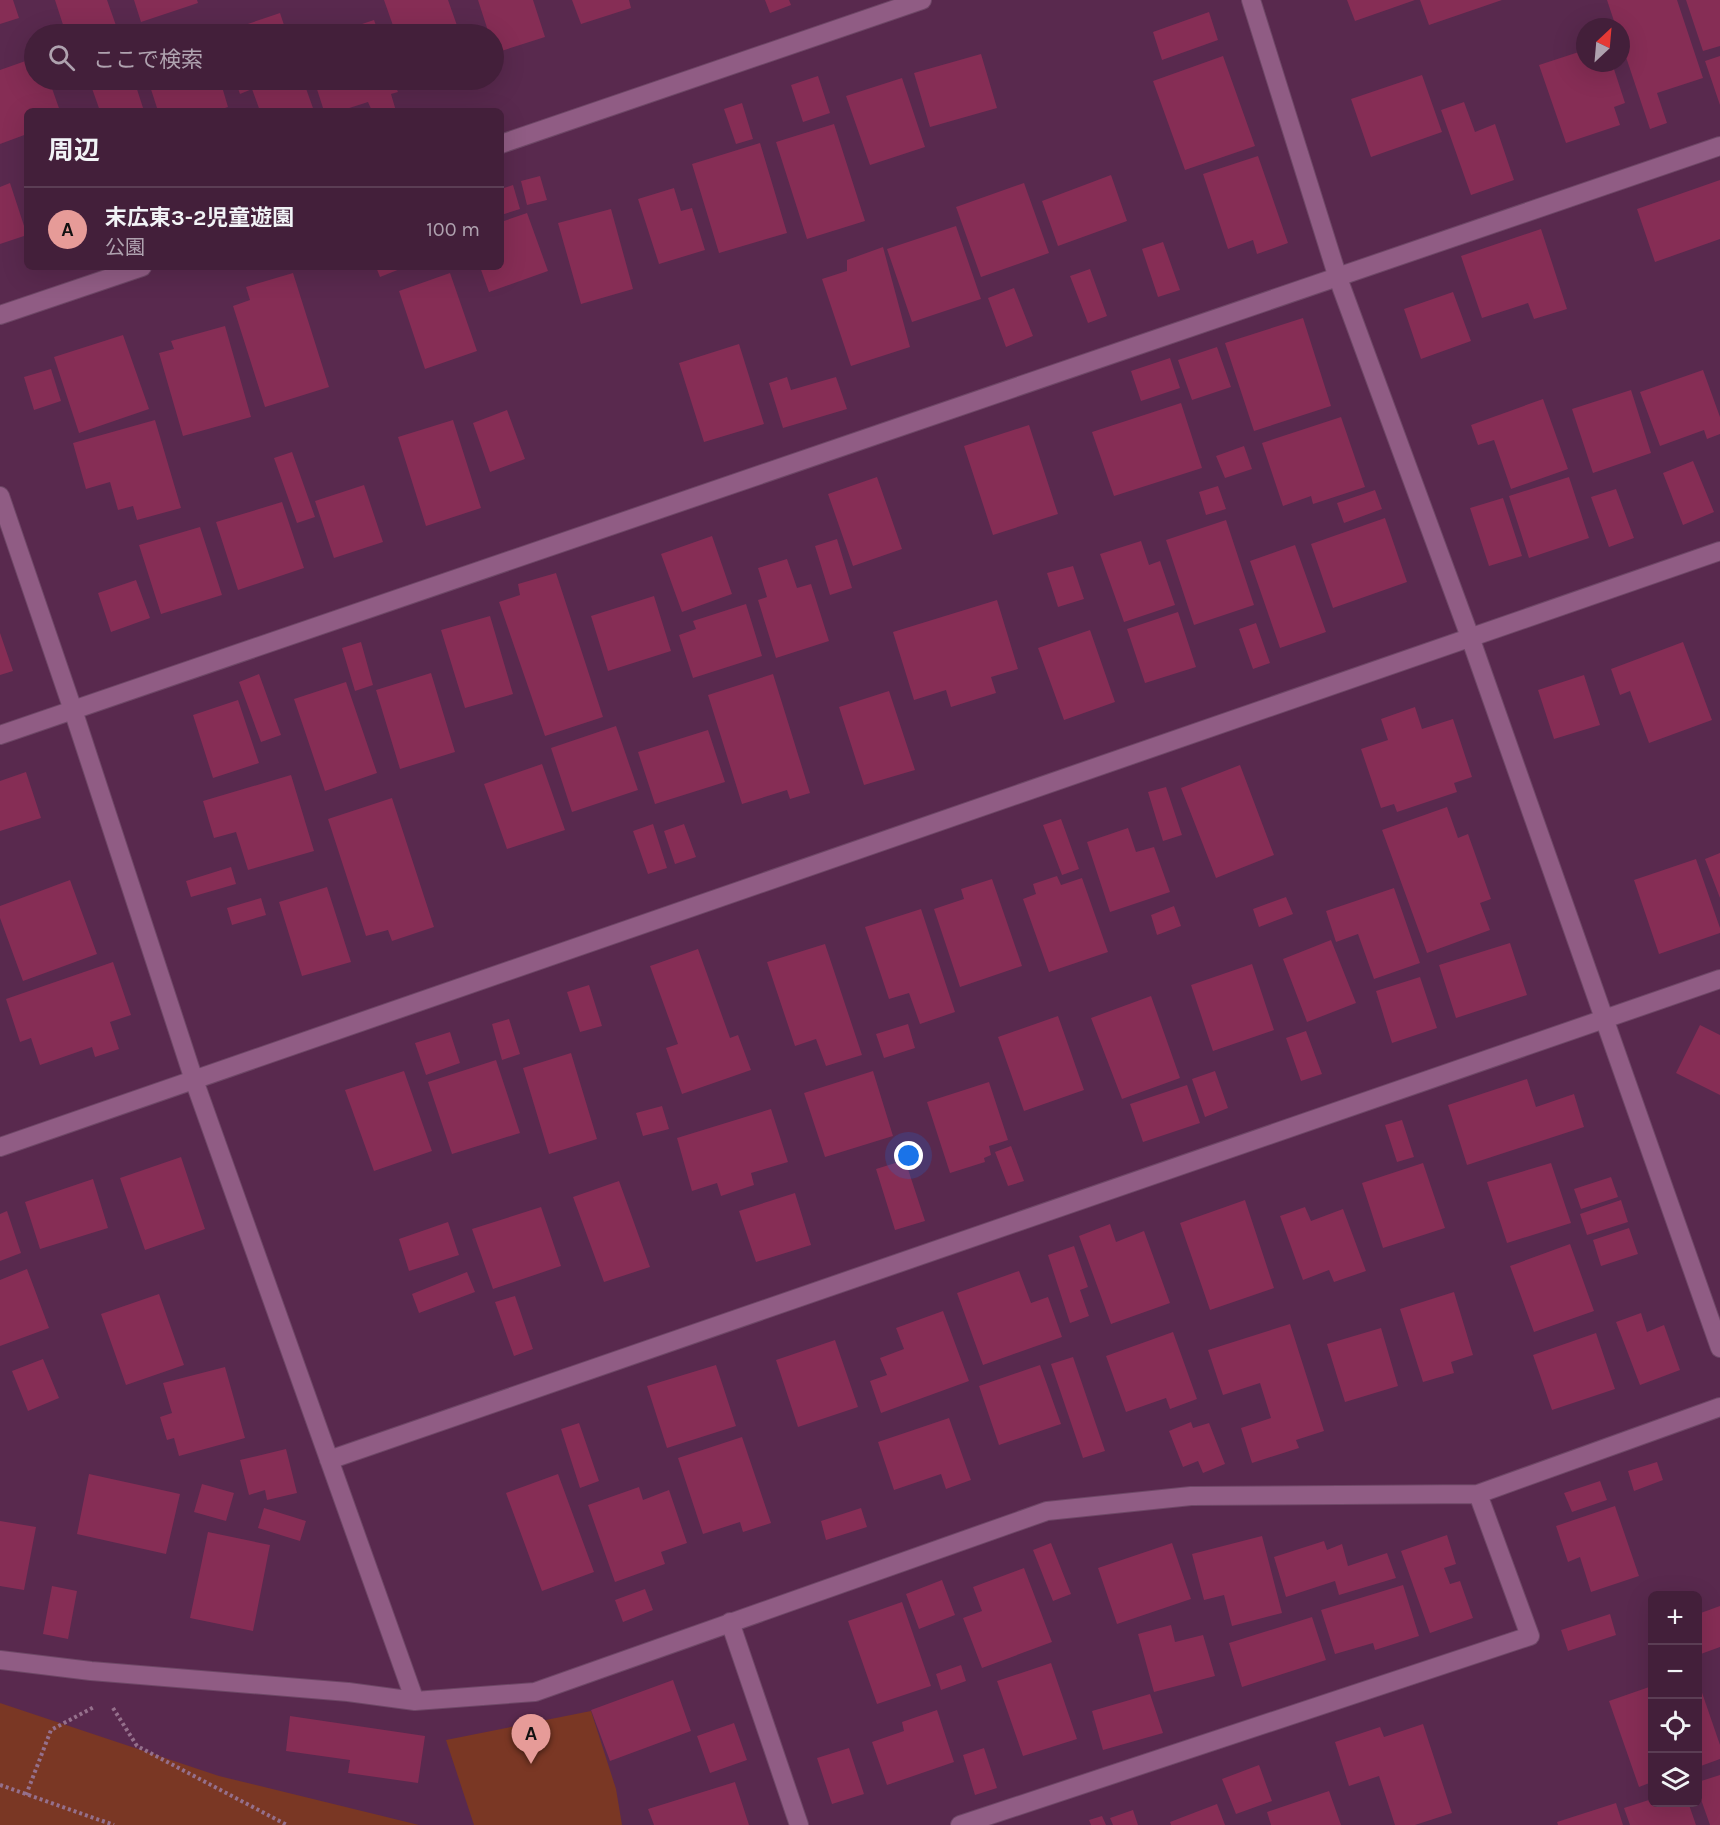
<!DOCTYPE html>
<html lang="ja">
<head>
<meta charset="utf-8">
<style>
  :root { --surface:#431f3a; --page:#4a2742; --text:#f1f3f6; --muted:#afa2af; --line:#5b3d54; --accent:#e69b98 }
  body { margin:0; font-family:Karla,"Noto Sans JP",sans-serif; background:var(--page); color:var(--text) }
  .controls { position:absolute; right:18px; bottom:18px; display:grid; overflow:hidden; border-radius:9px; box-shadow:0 6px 24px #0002 }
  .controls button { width:54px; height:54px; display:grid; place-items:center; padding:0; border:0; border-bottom:2px solid var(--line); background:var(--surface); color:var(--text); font:30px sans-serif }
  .compass { position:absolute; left:1576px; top:18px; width:54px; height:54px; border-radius:50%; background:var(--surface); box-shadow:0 6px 24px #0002; rotate:26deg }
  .you { position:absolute; left:909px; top:1156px; width:21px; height:21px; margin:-15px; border:4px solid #fff; border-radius:50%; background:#1a73e8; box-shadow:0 0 0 9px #1a73e833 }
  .badge { display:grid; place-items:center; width:39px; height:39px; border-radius:50%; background:var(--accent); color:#111; font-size:20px; font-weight:700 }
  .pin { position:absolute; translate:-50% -50px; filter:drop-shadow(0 2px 3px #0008) }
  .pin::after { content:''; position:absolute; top:32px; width:21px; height:18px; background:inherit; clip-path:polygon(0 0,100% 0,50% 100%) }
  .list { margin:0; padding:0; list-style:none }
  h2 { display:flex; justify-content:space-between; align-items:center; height:78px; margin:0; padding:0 24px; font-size:26px }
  h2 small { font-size:20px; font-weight:400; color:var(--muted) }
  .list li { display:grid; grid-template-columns:39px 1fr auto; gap:18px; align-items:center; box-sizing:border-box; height:84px; padding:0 24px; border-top:2px solid var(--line) }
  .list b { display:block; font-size:22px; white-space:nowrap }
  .list p { margin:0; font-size:20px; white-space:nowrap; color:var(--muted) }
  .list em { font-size:20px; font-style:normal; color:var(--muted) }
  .icon { flex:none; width:33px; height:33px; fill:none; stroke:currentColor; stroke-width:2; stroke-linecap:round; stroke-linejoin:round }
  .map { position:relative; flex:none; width:1720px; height:1825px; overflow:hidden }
  .search { position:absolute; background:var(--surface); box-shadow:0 6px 24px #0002; left:24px; top:24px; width:480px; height:66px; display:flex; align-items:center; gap:15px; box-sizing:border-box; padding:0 21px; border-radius:33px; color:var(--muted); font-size:22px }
  .panel { position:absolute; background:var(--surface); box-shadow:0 6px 24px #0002; left:24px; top:108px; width:480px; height:162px; border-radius:9px }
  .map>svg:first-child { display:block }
</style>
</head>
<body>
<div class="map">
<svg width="1720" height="1825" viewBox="0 0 1720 1825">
  <rect width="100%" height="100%" fill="#59294e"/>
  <path fill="#7a3724" d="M0,1703L219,1776L419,1825H0Z
    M591,1711L616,1789L622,1825H474L446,1740Z"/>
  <path fill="#862d55" d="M0,0H13L19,18L0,24Z
    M55,0H107L119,34H95L92,26L66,34Z
    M134,0H197L198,3L141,22Z
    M384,0H448L460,34H396Z
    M478,0H533L545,37L495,53L494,47V34H489Z
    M572,0H629L631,8L581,24Z
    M765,0H789L791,5L770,13Z
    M1347,0H1415L1355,21Z
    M1420,0H1502L1429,25Z
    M1607,0H1677L1703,78L1657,93L1667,123L1650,129L1621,42V27H1616Z
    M1686,0H1720V46L1703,51Z
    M1209,12L1218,40L1162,60L1153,32Z
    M280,13L287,34H232L230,30Z
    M374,20L379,34H332Z
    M1585,50V63H1612L1625,103L1614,107L1620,125L1566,143L1539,65Z
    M981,54L997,108L930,127L914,73Z
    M1223,56L1255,146L1185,170L1153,81Z
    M1720,56V105L1705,61Z
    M34,58V80H49L60,111H27V134L0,144V70Z
    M1422,75L1442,132L1371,157L1351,99Z
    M818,76L830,113L803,122L791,85Z
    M902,78L925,147L870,165L846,96Z
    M89,80H134L144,111H100Z
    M148,80H220L228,107L216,111H158Z
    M235,80H303L314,111H260L252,89L240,94Z
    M314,80H393L398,92L391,94L396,111H372L368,102L340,111H324Z
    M1464,102L1475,132L1495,124L1514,180L1471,195L1441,110Z
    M742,103L753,139L736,144L724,109Z
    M834,124L865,221L807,239L776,142Z
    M760,143L787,233L719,253L692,164Z
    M1258,156L1288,243L1257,254L1253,240L1228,249L1203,174Z
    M1111,175L1127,221L1058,246L1042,201Z
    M540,176L547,200L527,205L521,181Z
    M1720,180V239L1655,262L1637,209Z
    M10,183L27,235L0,244V187Z
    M1024,183L1049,253L981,277L956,207Z
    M513,185L520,209L501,215V189Z
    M674,188L681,211L692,208L705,250L659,264L638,199Z
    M611,209L633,289L581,304L558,223Z
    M527,213L548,271L489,292L480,267H501V222Z
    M956,226L981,299L912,322L887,249Z
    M1541,229L1567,309L1534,319L1528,303L1482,318L1461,256Z
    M1163,242L1180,290L1158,297L1142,249Z
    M883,247L910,347L851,366L822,279L847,271V260Z
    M376,267H405L380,277Z
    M1090,269L1107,316L1088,323L1070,276Z
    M293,273L329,387L265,407L233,306L250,300L246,287Z
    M450,273L477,351L425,369L399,291Z
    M1014,288L1033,336L1006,347L988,298Z
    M1453,292L1471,341L1421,359L1404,309Z
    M1303,318L1331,406L1254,431L1225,343Z
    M225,326L251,417L183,436L159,353L174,349L171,341Z
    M123,335L149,409L79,433L54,357Z
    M739,344L764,424L704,442L679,363Z
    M1217,347L1231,387L1192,400L1178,360Z
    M1170,358L1180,388L1141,401L1131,371Z
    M51,369L61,401L34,410L24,377Z
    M1703,370L1720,417V434L1707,439L1704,430L1660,446L1640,392Z
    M787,377L791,390L836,377L847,409L783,428L769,383Z
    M1631,390L1651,453L1593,473L1572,409Z
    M1543,399L1568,469L1511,489L1494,440L1478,445L1471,425Z
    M1181,403L1202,468L1114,496L1092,432Z
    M507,410L525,459L490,472L473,423Z
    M1341,417L1365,487L1313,504L1311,496L1283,506L1262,443Z
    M155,420L181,508L137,520L133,506L118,510L110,482L86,489L73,443Z
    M453,420L481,508L426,526L398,437Z
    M1029,425L1058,514L993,535L964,446Z
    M1244,446L1252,469L1225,478L1216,456Z
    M292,452L315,517L297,523L274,458Z
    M1693,461L1714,512L1683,525L1663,473Z
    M877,477L902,549L853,566L828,494Z
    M1569,477L1589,538L1529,558L1509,496Z
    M364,485L383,542L334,558L315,501Z
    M1218,486L1226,509L1206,515L1199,492Z
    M1616,489L1634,538L1609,547L1591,497Z
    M1375,490L1382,509L1344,523L1337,503Z
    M1503,498L1522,556L1489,566L1470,508Z
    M282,502L304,568L238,590L216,522Z
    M1385,518L1407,582L1333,608L1311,544Z
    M1226,520L1254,605L1194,625L1166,540Z
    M200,527L222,595L161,614L139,545Z
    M712,536L732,594L682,612L661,554Z
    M837,539L852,588L830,595L815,546Z
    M1141,541L1149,565L1160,561L1175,605L1124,622L1100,554Z
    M1295,545L1326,632L1280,648L1250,561Z
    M787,559L797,588L811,584L829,641L776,658L758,600L767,597L758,568Z
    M1073,566L1084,599L1058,607L1047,573Z
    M556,573L603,717L545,736L499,602L520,595L518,584Z
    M136,580L150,618L111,632L98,593Z
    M654,596L671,651L608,671L591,616Z
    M997,600L1018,669L991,677L996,693L951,707L946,690L914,700L893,632Z
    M746,604L762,656L693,678L679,635L696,629L693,621Z
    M1178,612L1196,667L1145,683L1127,629Z
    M490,616L513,694L465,708L441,630Z
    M1256,623L1270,663L1253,669L1239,629Z
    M1090,630L1115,702L1064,720L1038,648Z
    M0,633L13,671L0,675Z
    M361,642L373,685L355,691L342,648Z
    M1683,642L1712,720L1649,743L1630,691L1620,695L1611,669Z
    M431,673L455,752L400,769L376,690Z
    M259,674L281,735L261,742L239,682Z
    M773,674L810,793L790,799L787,790L742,804L708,695Z
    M1584,675L1600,725L1554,739L1538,690Z
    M346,682L377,773L325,791L294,699Z
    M889,691L915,770L864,785L839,707Z
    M238,700L259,763L213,778L193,715Z
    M1415,707L1422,729L1453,719L1472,777L1454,783L1457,792L1397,812L1394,804L1381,808L1361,749L1388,740L1381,719Z
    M616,726L638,790L572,812L551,748Z
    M708,730L725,782L655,804L638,752Z
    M542,764L565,830L507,849L484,784Z
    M1240,765L1274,855L1216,878L1181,788Z
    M26,772L41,818L0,831V781Z
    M291,775L314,851L248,870L236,832L214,838L203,801Z
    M1166,787L1182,835L1163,841L1148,792Z
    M392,798L434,927L392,941L388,930L366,936L328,819Z
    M1447,807L1458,838L1468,834L1491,899L1480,903L1490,930L1427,953L1382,830Z
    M1061,819L1079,869L1062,875L1043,825Z
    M653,824L667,868L648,874L633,831Z
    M684,824L696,857L675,864L664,831Z
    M1128,828L1136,852L1154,847L1170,892L1110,912L1087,842Z
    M1720,853V898L1705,859Z
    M1696,859L1720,928V933L1659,954L1634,880Z
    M231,867L236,884L191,897L186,881Z
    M1057,876L1061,885L1082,878L1108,952L1049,972L1023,899L1036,894L1033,884Z
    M992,879L1022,966L960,987L934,909L964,899L961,889Z
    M70,880L97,954L23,981L0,918V906Z
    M327,887L351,962L302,976L279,902Z
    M1394,888L1420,963L1374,979L1358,934L1336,942L1326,911Z
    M1286,897L1293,914L1259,927L1253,909Z
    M261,898L266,915L232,925L227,908Z
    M1174,906L1181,926L1157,935L1151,915Z
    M921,909L955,1012L920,1024L909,993L889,999L865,927Z
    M1331,940L1356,1003L1307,1022L1283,959Z
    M1510,943L1527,995L1456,1018L1439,965Z
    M825,944L862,1055L826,1066L816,1039L795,1046L767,962Z
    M698,949L730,1038L738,1035L751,1070L682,1094L666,1048L678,1044L650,966Z
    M113,962L131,1015L110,1022L119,1049L95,1057L92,1047L40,1065L31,1038L20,1042L6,999Z
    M1252,964L1274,1030L1213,1051L1191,985Z
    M1420,977L1437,1028L1392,1043L1376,991Z
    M589,985L602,1026L580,1032L567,992Z
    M1151,996L1180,1078L1122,1099L1091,1018Z
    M1058,1016L1084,1090L1024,1111L998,1037Z
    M509,1019L520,1054L502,1060L492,1024Z
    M908,1024L915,1048L884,1058L876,1034Z
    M1700,1025L1720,1035V1095L1676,1073Z
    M1306,1031L1322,1074L1301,1081L1286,1038Z
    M450,1032L460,1063L426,1075L415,1043Z
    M571,1053L597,1139L549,1154L523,1068Z
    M496,1060L520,1133L452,1154L428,1082Z
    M404,1071L432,1151L374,1171L345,1090Z
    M873,1071L893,1136L825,1157L804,1093Z
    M1215,1071L1228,1108L1205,1117L1192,1079Z
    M1527,1079L1536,1107L1574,1094L1584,1127L1467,1165L1448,1105Z
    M989,1082L1008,1140L989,1146L991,1155L984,1158L985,1162L950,1173L927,1102Z
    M1187,1085L1200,1123L1143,1142L1130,1104Z
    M662,1106L669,1129L643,1136L636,1113Z
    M771,1109L788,1162L751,1173L754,1185L721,1196L717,1183L692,1191L677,1138Z
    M1402,1120L1414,1157L1397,1162L1385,1125Z
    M1011,1146L1024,1181L1008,1186L995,1152Z
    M181,1157L205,1229L145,1250L120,1178Z
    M905,1160L925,1221L895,1230L876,1169Z
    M1423,1163L1445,1228L1383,1248L1362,1183Z
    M1551,1163L1571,1223L1507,1243L1487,1182Z
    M1611,1177L1618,1197L1581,1209L1574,1189Z
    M93,1179L108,1228L40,1249L25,1202Z
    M619,1181L650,1267L604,1282L573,1197Z
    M795,1193L811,1245L756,1262L739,1211Z
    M1245,1200L1274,1288L1210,1310L1180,1223Z
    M1621,1200L1628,1222L1587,1235L1580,1214Z
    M541,1207L561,1266L493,1289L472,1229Z
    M1305,1207L1311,1221L1343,1209L1366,1271L1334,1282L1329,1270L1303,1280L1280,1216Z
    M7,1211L21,1253L0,1261V1214Z
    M448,1222L459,1255L409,1271L399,1239Z
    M1110,1224L1116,1242L1144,1231L1170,1303L1111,1324L1079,1236Z
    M1629,1228L1638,1254L1601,1266L1593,1240Z
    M1570,1244L1594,1311L1534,1332L1510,1266Z
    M1074,1246L1088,1287L1080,1290L1089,1316L1070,1323L1048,1255Z
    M27,1269L49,1328L0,1346V1280Z
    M1019,1271L1031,1303L1048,1297L1062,1337L983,1365L957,1293Z
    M467,1272L475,1292L419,1313L412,1294Z
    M1454,1292L1473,1355L1451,1362L1454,1373L1423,1382L1400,1309Z
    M159,1294L184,1365L126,1385L101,1314Z
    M515,1296L533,1349L514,1356L495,1302Z
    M943,1311L969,1381L881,1413L870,1381L887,1375L880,1358L904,1349L896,1328Z
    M1641,1313L1647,1332L1664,1325L1680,1370L1640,1385L1616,1322Z
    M1290,1324L1324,1431L1296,1440L1299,1448L1252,1463L1241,1428L1271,1418L1260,1383L1223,1395L1208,1350Z
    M1381,1328L1398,1386L1345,1402L1327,1344Z
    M1173,1332L1197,1399L1170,1409L1166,1398L1126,1412L1106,1356Z
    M1596,1333L1615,1389L1552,1410L1533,1355Z
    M835,1340L858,1407L798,1427L776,1360Z
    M1073,1357L1105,1451L1083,1458L1051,1364Z
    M43,1359L59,1398L28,1411L12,1371Z
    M716,1365L736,1426L667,1448L647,1386Z
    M1040,1365L1061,1424L999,1445L979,1386Z
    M225,1367L245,1438L179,1456L174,1438L167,1440L160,1417L172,1413L163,1383Z
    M949,1418L971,1480L946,1489L941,1474L894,1490L878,1442Z
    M1191,1422L1193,1428L1209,1423L1225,1464L1203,1473L1198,1461L1183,1467L1169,1431Z
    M579,1423L599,1481L580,1488L561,1429Z
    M742,1437L771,1523L743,1532L740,1522L703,1534L678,1458Z
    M286,1449L297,1493L267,1500L265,1490L249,1495L240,1460Z
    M1657,1462L1663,1480L1634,1491L1628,1471Z
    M89,1474L180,1494L166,1554L77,1534Z
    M558,1474L594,1572L542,1591L506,1493Z
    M1600,1481L1607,1500L1572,1512L1564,1493Z
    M202,1484L234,1493L226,1521L194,1512Z
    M639,1487L643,1500L669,1490L687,1543L661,1552L665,1564L615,1582L588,1505Z
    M1615,1506L1639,1576L1591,1592L1580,1557L1568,1562L1556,1526Z
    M264,1508L306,1521L300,1541L258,1528Z
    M861,1508L867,1527L826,1540L821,1521Z
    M0,1521L36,1527L24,1590L0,1586Z
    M208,1532L270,1545L253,1631L190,1618Z
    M1447,1535L1456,1564L1444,1568L1450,1584L1460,1581L1473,1618L1430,1633L1401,1551Z
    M1262,1536L1282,1613L1232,1626L1224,1595L1204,1600L1192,1554Z
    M1324,1541L1327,1550L1342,1544L1348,1566L1387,1553L1396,1578L1339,1595L1335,1581L1286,1597L1274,1557Z
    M1051,1543L1071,1594L1053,1601L1033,1550Z
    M1172,1543L1191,1599L1117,1624L1098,1568Z
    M1024,1568L1052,1642L982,1668L963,1618L982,1611L973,1587Z
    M942,1580L955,1615L919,1629L906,1594Z
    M1403,1585L1419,1636L1375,1650L1373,1643L1335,1654L1321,1610Z
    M52,1586L77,1591L68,1639L43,1634Z
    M645,1589L653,1610L623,1622L615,1600Z
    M902,1602L931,1686L877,1704L848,1621Z
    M1720,1606V1647L1698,1655V1614Z
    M1610,1614L1616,1635L1568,1651L1561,1630Z
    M1312,1617L1326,1660L1242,1687L1229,1643Z
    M1171,1625L1175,1642L1203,1635L1215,1676L1154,1692L1138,1634Z
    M1051,1663L1077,1739L1023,1756L997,1681Z
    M961,1665L966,1681L941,1690L936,1674Z
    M673,1680L691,1731L610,1761L591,1710Z
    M1698,1681L1720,1745V1759L1698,1767Z
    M1652,1686V1782L1639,1787L1609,1701Z
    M1150,1694L1163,1733L1103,1750L1092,1711Z
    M937,1710L954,1762L887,1785L872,1742L904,1731L902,1722Z
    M290,1716L425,1736L418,1783L348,1773L350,1760L286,1751Z
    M734,1723L747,1760L710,1773L697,1736Z
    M1423,1724L1452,1813L1415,1825H1395L1379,1776L1349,1786L1335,1742L1380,1727L1384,1737Z
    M849,1748L864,1794L832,1804L817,1758Z
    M984,1748L997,1788L975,1795L963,1755Z
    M1259,1765L1272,1801L1236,1814L1222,1779Z
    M1720,1775V1825H1710L1698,1791V1782Z
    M735,1782L749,1825H654L648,1809Z
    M1329,1791L1341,1825H1271L1267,1812Z
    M1652,1799V1802H1688L1696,1825H1630L1624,1808Z
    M1616,1803L1623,1825H1558L1557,1822Z
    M1217,1804L1225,1825H1171L1170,1822Z
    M1133,1810L1138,1825H1113L1110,1818Z
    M1102,1816L1106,1825H1091L1089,1820Z"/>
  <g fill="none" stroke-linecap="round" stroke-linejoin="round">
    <defs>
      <path id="minor" d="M1251,0L1338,278L1470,637L1720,1348
        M501,144L922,0
        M0,315L142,267
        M0,496L73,710L194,1080L415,1701
        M0,735L1720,146
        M0,1147L1720,551
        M329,1460L1720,979
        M730,1622L799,1825
        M0,1660L91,1671L348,1692L415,1701L535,1692L1047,1511L1191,1496L1478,1494L1720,1407
        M960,1825L1530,1636L1478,1494"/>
    </defs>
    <use href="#minor" stroke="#6e4766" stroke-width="20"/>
    <path stroke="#95708c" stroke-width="4" stroke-dasharray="3 3" stroke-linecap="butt" d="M113,1708L137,1746L287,1825
      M0,1785L114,1825
      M26,1795L51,1730L94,1707"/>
    <use href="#minor" stroke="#905c84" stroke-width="18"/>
  </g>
</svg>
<div class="controls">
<button>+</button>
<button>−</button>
<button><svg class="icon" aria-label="locate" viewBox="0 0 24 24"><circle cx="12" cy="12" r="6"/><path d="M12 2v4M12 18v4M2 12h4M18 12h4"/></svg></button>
<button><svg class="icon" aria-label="layers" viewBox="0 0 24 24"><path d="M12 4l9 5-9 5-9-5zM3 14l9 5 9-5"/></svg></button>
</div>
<svg class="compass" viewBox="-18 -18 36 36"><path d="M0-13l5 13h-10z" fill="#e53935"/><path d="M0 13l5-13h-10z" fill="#afa2af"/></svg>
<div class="you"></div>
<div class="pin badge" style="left:531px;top:1764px">A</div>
<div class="search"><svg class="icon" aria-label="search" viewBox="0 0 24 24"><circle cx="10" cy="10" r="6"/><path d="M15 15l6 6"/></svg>ここで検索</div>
<section class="panel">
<h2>周辺<small></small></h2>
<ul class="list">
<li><span class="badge">A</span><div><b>末広東3-2児童遊園</b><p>公園</p></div><em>100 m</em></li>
</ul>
</section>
</div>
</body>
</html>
